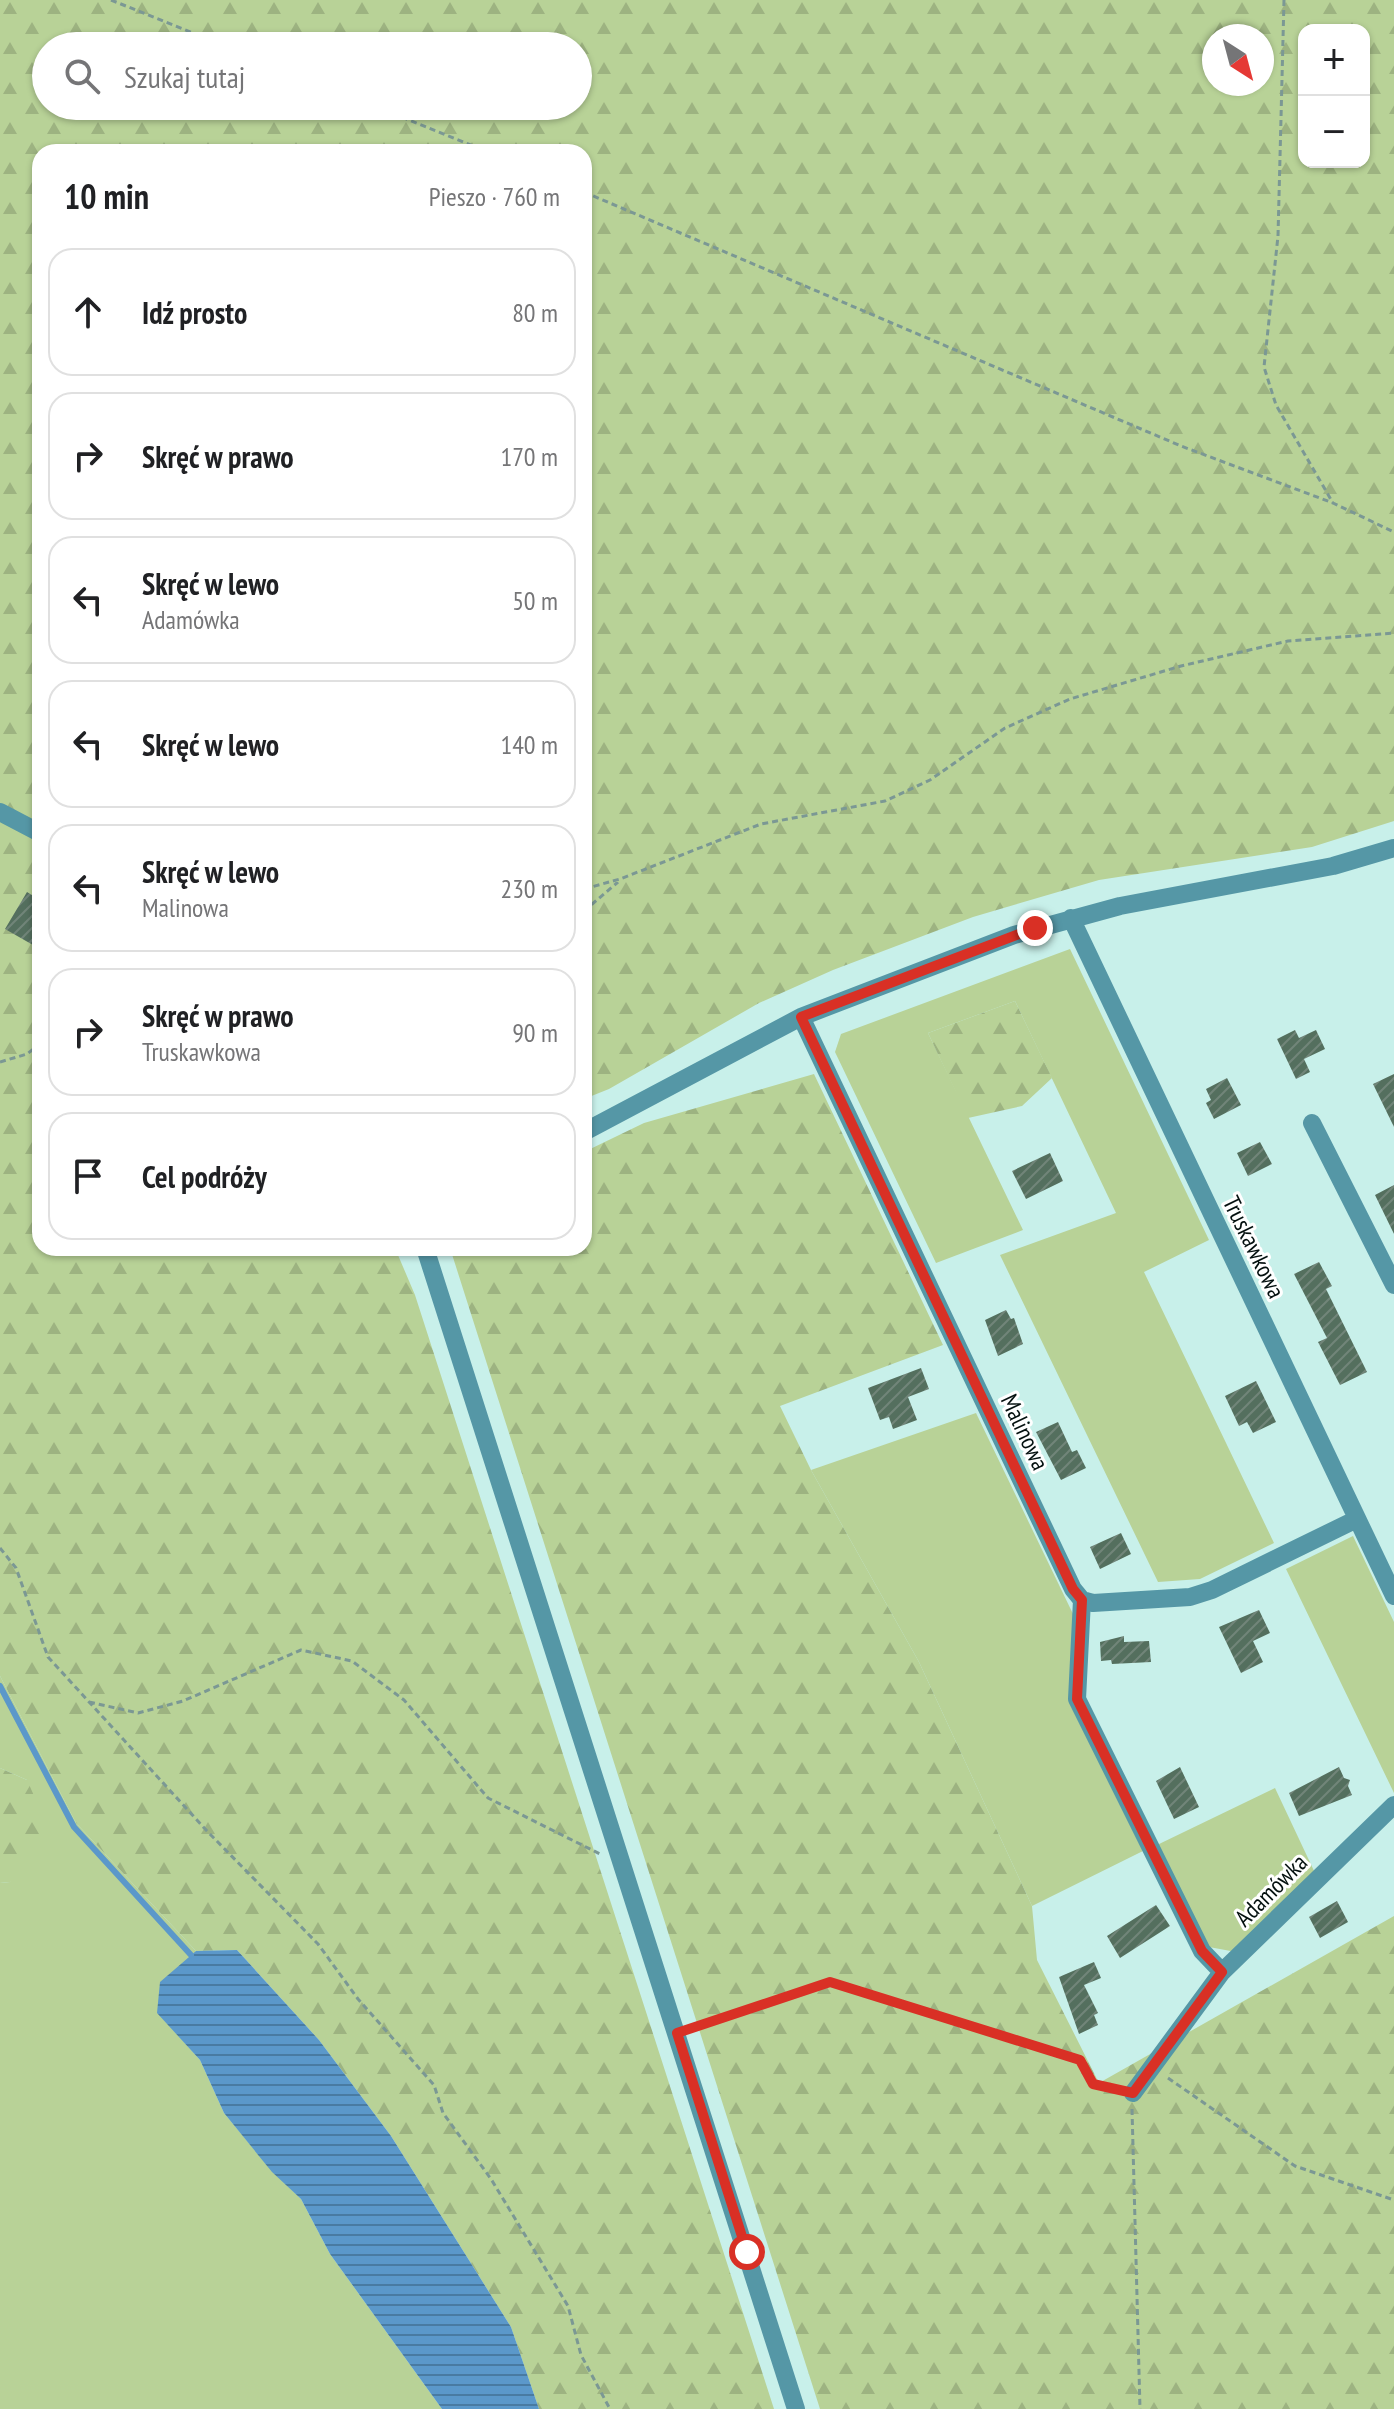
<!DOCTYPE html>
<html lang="pl">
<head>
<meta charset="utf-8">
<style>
  :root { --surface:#fff; --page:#f6f6f6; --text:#202124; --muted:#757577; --line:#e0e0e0 }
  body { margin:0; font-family:"PT Sans Narrow",sans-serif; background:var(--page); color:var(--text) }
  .controls { position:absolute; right:24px; top:24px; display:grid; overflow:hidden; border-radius:16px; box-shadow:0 2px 6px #0004 }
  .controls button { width:72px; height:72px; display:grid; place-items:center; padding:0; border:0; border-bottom:2px solid var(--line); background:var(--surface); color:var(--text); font:40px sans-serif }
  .compass { position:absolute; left:1202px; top:24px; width:72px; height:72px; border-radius:50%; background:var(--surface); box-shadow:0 2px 6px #0004; rotate:144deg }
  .stop { position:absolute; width:24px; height:24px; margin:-18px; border:6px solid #d93025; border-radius:50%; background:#fff }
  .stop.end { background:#d93025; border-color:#fff; box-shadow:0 2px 8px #0008 }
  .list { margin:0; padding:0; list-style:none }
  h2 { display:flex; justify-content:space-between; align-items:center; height:104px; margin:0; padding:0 32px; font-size:34px }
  h2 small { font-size:26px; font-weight:400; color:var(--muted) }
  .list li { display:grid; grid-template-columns:52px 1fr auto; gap:24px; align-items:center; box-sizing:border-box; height:128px; margin:0 16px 16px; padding:0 16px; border:2px solid var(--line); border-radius:24px }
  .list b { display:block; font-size:30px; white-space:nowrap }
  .list p { margin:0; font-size:26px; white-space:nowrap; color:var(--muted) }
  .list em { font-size:26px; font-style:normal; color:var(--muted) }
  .icon { flex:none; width:44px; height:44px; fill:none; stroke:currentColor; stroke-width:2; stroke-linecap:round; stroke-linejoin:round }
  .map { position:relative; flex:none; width:1394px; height:2409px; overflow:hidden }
  .search { position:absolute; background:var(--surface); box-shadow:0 2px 6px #0004; left:32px; top:32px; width:560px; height:88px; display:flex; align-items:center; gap:20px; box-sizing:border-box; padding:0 28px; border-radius:44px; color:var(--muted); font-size:30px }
  .panel { position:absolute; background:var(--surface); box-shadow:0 2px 6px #0004; left:32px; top:144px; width:560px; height:1112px; border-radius:24px }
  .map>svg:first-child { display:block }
</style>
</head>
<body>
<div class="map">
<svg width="1394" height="2409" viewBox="0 0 1394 2409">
  <defs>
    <pattern id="forest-firs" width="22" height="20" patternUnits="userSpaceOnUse" patternTransform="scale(2)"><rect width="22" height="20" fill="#b8d297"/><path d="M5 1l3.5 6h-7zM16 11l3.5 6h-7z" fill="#9db381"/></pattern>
    <pattern id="water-rules" width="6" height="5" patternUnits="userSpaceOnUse" patternTransform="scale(2)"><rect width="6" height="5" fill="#5b98ca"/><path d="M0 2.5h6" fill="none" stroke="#497ba2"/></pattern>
    <pattern id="building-hatch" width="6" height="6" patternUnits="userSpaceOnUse" patternTransform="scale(2)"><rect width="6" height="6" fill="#546f5e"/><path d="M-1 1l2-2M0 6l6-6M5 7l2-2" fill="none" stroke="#718579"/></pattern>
  </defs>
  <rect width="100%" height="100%" fill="#c8f0ea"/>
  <path fill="#b8d297" d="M1070,949L1209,1240L1144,1272L1274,1543L1200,1579L1158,1582L1000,1255L1116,1213L1015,1001L928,1033L1023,1230L936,1263L835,1052L841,1034Z
    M976,1413L1074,1616L1070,1704L1143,1851L1032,1906L919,1662L811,1470Z
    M1353,1536L1394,1622V1793L1286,1569Z
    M0,1676L76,1823L196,1951L158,2013L200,2060L224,2113L272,2171L301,2199L330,2254L442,2409H0V1883L10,1882L27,1780L0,1768Z
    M1275,1788L1315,1873L1236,1952L1209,1947L1157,1845Z"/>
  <path fill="url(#forest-firs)" fill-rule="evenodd" d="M0,0H1394V821L1312,847L1099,880L973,917L833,970L759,1003L609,1089L584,1099V152H40V1248H395L415,1295L774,2409H539L511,2327L391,2136L319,2040L237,1950L196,1951L76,1823L0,1676ZM1304,30H1364V162H1304ZM1214,36H1262V84H1214ZM46,46H578V106H46Z
    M1015,1001L1052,1078L1022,1106L968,1118L928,1033Z
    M814,1074L943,1345L780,1406L811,1470L919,1662L1032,1906L1037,1960L1099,2083L1394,1916V2409H820L450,1248H584V1152L644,1123Z
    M0,1768L27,1780L52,1836L10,1882L0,1883Z"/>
  <path fill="url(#water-rules)" d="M237,1950L319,2040L391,2136L511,2327L539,2409H442L330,2254L301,2199L272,2172L224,2113L200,2060L157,2013L160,1982L196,1951Z"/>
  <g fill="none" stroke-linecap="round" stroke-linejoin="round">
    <path stroke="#5b98ca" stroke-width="6" d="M0,1686L74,1827L191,1955"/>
  </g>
  <path fill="url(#building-hatch)" d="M27,892L40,900V949L5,929Z
    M1295,1030L1299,1038L1316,1030L1325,1049L1304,1059L1310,1072L1296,1079L1277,1039Z
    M1394,1074V1127L1373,1084Z
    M1227,1078L1241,1105L1214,1119L1206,1103L1211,1100L1206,1089Z
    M1260,1142L1272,1164L1248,1176L1237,1153Z
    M1050,1153L1063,1181L1026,1199L1012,1171Z
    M1394,1185V1234L1375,1195Z
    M1319,1262L1332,1286L1326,1289L1367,1372L1340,1385L1318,1342L1327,1338L1294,1274Z
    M1006,1310L1011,1319L1014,1318L1023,1344L998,1356L985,1320Z
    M921,1368L929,1389L908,1397L917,1420L893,1429L889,1417L880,1420L868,1388Z
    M1256,1381L1276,1422L1253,1433L1247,1422L1239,1426L1225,1396Z
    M1058,1422L1072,1452L1077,1450L1086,1468L1061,1480L1036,1432Z
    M1121,1533L1131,1554L1100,1569L1090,1547Z
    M1259,1610L1270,1633L1253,1641L1263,1662L1241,1673L1219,1627Z
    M1124,1636V1642L1149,1641L1151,1662L1112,1664L1111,1660L1101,1661L1100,1642Z
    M1180,1767L1199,1807L1174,1819L1156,1781Z
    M1339,1767L1344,1778L1350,1780L1348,1786L1352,1795L1299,1816L1289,1793Z
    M1337,1901L1348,1922L1320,1938L1309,1917Z
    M1156,1905L1170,1926L1120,1958L1107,1936Z
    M1094,1962L1101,1978L1084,1985L1098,2013L1094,2015L1098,2025L1079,2034L1059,1977Z"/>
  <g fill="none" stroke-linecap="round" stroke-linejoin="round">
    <path stroke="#7b9894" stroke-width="3" stroke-dasharray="6 4" stroke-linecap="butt" d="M111,0L225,46
      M1284,0L1278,236L1264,367L1276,405L1333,503
      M374,106L488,152
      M584,192L1181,446L1333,503L1394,532
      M584,889L620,879L761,824L885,801L930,780L1005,728L1070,699L1181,666L1288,641L1394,633
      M584,911L618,882
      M0,1062L27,1054L40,1044
      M0,1548L16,1568L48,1657L207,1831L318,1944L358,1999L434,2085L443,2113L491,2179L568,2306L581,2355L610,2409
      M89,1702L138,1713L183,1701L301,1650L352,1661L404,1700L488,1798L600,1854
      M692,2028L830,1982L1080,2060L1093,2084L1114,2088
      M1168,2078L1295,2166L1394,2200
      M1132,2109L1140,2409"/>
    <path stroke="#5597a6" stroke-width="18" d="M0,812L40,833
      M1071,918L1394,1596
      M801,1017L1073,1589L1082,1600L1093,1603L1190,1597L1212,1590L1357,1519
      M1312,1123L1394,1285
      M584,1132L801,1017L1014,935L1120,906L1333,866L1394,848
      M425,1248L796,2409
      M1082,1600L1077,1699L1202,1951L1222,1972
      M1133,2093L1222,1972L1394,1805"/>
  </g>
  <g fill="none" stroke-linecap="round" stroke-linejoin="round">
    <path stroke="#d93025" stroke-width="10" d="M747,2252L677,2033L830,1982L1080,2060L1093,2084L1133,2093L1222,1972L1202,1951L1077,1699L1082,1600L1073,1589L801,1017L1035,928"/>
  </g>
  <g text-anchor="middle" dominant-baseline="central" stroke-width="6" stroke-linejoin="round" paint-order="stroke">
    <g font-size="24" fill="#04100f" stroke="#fff">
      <text transform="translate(1254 1247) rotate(64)">Truskawkowa</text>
      <text transform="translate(1025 1432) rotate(65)">Malinowa</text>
      <text transform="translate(1271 1890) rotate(-45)">Adamówka</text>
    </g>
  </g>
</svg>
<div class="controls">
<button>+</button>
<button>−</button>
</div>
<svg class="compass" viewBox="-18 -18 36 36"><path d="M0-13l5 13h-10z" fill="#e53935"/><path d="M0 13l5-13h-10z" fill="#757577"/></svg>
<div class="stop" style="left:747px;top:2252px"></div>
<div class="stop end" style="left:1035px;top:928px"></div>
<div class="search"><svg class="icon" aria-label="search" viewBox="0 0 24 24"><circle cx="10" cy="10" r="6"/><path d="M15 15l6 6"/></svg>Szukaj tutaj</div>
<section class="panel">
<h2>10 min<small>Pieszo · 760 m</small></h2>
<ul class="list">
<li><svg class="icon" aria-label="ahead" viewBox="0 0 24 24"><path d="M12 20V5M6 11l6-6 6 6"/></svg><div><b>Idź prosto</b></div><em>80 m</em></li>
<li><svg class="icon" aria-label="right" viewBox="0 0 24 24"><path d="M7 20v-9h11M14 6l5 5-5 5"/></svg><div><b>Skręć w prawo</b></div><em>170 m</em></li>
<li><svg class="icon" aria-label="left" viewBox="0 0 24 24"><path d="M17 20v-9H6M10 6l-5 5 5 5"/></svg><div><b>Skręć w lewo</b><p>Adamówka</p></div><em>50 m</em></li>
<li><svg class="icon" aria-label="left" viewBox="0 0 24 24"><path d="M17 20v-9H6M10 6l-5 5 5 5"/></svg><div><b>Skręć w lewo</b></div><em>140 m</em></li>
<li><svg class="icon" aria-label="left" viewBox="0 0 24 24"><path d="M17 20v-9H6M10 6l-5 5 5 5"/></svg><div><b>Skręć w lewo</b><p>Malinowa</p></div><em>230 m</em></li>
<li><svg class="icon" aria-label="right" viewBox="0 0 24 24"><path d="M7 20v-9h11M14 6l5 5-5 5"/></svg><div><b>Skręć w prawo</b><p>Truskawkowa</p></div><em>90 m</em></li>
<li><svg class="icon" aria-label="arrive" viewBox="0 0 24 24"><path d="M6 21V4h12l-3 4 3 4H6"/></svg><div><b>Cel podróży</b></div></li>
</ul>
</section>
</div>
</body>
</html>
